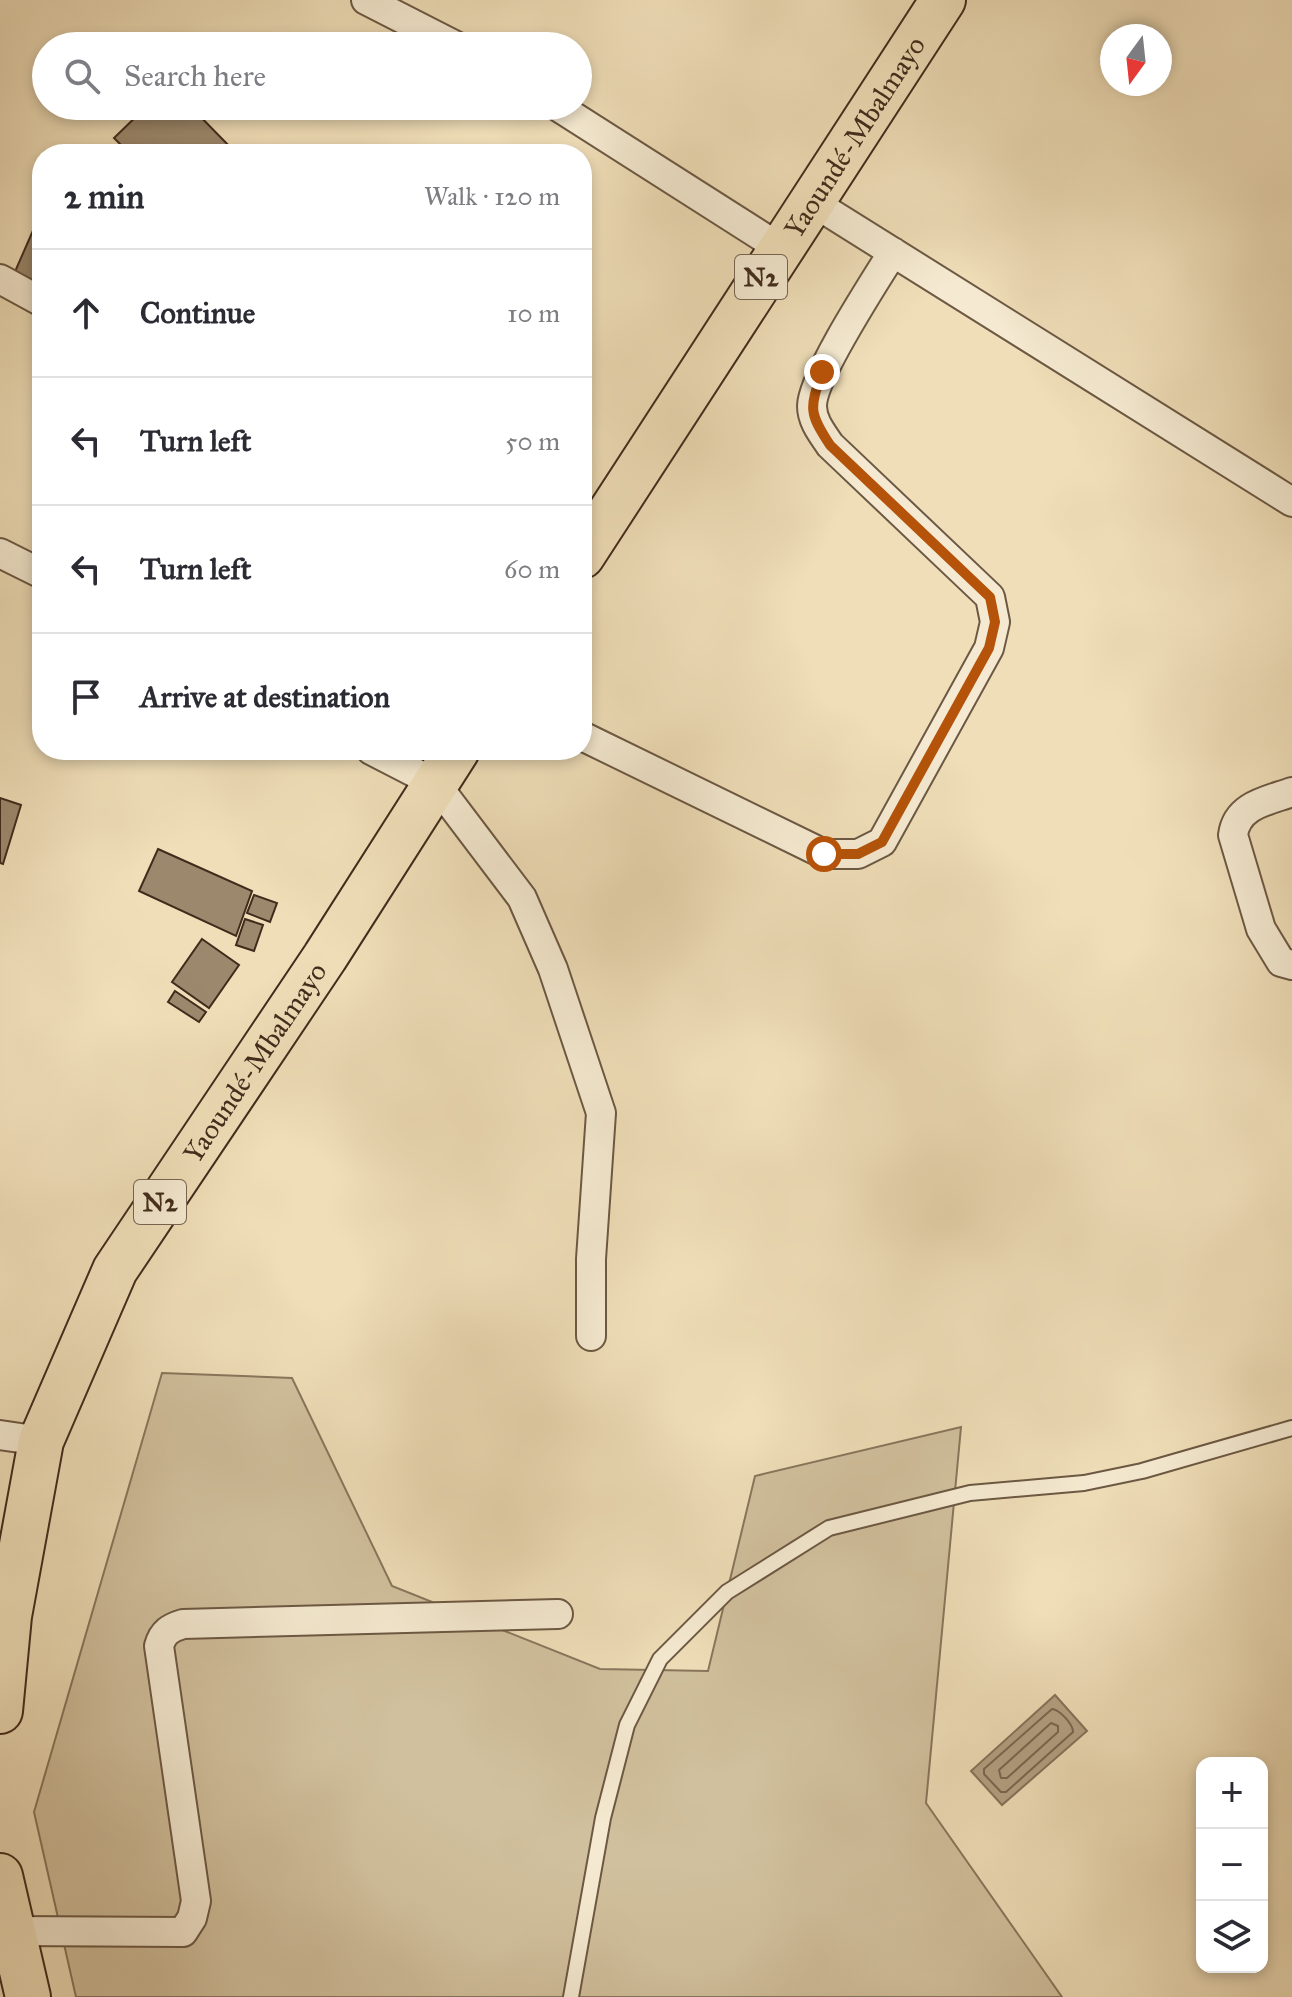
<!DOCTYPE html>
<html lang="en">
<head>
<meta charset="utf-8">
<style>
  :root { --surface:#fff; --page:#f7f7f7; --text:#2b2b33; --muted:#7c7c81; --line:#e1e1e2 }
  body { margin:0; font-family:"IM FELL Great Primer",serif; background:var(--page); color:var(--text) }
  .controls { position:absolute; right:24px; bottom:24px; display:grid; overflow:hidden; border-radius:16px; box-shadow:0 4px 12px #0003 }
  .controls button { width:72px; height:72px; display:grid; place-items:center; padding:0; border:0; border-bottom:2px solid var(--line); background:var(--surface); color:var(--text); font:40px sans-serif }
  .compass { position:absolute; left:1100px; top:24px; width:72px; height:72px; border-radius:50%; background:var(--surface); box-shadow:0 4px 12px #0003; rotate:195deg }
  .stop { position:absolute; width:24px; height:24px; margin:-18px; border:6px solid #b45309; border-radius:50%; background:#fff }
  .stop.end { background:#b45309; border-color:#fff; box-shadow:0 2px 8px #0008 }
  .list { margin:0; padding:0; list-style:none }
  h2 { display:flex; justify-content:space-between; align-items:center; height:104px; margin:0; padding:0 32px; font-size:34px }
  h2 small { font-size:26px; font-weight:400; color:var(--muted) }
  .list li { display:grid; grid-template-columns:52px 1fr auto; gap:24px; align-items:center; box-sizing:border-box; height:128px; padding:0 32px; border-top:2px solid var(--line) }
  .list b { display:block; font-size:30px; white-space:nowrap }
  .list em { font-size:26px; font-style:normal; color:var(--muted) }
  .icon { flex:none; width:44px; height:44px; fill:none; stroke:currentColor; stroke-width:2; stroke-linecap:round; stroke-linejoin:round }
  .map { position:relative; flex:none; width:1292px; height:1997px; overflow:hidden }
  .search { position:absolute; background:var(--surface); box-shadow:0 4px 12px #0003; left:32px; top:32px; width:560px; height:88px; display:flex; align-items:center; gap:20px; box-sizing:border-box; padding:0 28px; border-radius:44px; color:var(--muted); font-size:30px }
  .panel { position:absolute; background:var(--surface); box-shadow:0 4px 12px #0003; left:32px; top:144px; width:560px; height:616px; border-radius:32px }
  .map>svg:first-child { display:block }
</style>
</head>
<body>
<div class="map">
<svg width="1292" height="1997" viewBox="0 0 1292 1997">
  <rect width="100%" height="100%" fill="#efdeb8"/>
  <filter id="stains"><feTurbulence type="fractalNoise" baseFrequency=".0025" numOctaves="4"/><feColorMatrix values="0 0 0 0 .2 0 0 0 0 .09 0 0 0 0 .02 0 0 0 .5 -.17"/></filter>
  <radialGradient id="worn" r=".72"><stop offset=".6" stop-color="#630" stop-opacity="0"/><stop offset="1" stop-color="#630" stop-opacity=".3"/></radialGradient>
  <path fill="#d1c09d" stroke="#88765c" stroke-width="2" d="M162,1373L292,1378L392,1586L600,1669L708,1671L755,1476L961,1427L926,1803L1062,1997H76L34,1812Z"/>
  <path fill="#b4a183" stroke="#86725a" stroke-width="2" d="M1055,1695L1087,1731L1002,1805L971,1771Z"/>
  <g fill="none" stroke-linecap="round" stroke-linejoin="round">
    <path stroke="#7a6650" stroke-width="2" d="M1052,1709C1060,1710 1073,1724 1073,1732L1006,1792H1001L984,1774V1769Z
      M1051,1723L1058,1726V1732L1007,1778H1001L999,1770Z"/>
  </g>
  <path fill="#9b886d" stroke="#402b1c" stroke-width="2" d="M147,106H190L237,154H130L114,138Z
    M42,210V297L10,283Z
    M0,798L21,805L3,864L0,863Z
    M158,849L252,891L236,936L139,891Z
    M254,895L277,903L270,922L247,913Z
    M245,919L263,925L254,951L236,945Z
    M202,939L239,965L209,1008L172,982Z
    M175,991L206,1012L199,1022L168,1002Z"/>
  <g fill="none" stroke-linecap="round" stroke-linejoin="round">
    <defs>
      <path id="service" d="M571,1997L603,1818L627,1725L660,1659L727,1592L829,1528L970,1493L1084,1483L1142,1471L1292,1428"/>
      <path id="minor" d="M366,0L456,46
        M557,106L780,248
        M811,201L1292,502
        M0,279L42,302
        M0,553L42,574
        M582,736L824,854H858L882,842L989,648L995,622L990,597L830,445C822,433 812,421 812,406C812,377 875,281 893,252
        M371,750L435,783L522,898L553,969L601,1113L591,1259V1336
        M1292,792C1267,801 1237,805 1233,835L1261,929L1281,962L1292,965
        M0,1435L41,1441
        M13,1931L183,1932L192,1918L196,1901L159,1646C163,1632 170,1628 183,1624L558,1614"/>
      <g id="trunk">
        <path id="s1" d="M582,556L943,0"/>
        <path id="s2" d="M0,1711L9,1616L41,1441L115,1270L325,957L457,750"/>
        <path d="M0,1876L28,1997"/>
      </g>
    </defs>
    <use href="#service" stroke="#6c5843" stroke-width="18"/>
    <use href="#minor" stroke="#6c5843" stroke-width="32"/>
    <use href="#trunk" stroke="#402b1c" stroke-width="48"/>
    <use href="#service" stroke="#f5ead1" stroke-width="14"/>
    <use href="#minor" stroke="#f5ead1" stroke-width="28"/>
    <use href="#trunk" stroke="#efdeb8" stroke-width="44"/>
  </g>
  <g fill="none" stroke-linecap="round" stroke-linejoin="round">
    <path stroke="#b45309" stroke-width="10" d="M822,372C810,408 808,412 830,445L990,597L995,622L989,648L882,842L858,854H824"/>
  </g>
  <g text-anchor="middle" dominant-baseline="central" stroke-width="7" stroke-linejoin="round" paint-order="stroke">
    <g fill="#f5ead1" stroke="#766452" stroke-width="2">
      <rect x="735" y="255" width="52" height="44" rx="6"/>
      <rect x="134" y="1180" width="52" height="44" rx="6"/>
    </g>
    <g font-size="26" font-weight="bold" fill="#402b1c">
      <text x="761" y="277">N2</text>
      <text x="160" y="1202">N2</text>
    </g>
    <g font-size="28" fill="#402b1c" stroke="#f5ead1">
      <text stroke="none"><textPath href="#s1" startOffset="500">Yaoundé-Mbalmayo</textPath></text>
      <text stroke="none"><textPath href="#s2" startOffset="710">Yaoundé-Mbalmayo</textPath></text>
    </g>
  </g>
  <rect width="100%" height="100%" filter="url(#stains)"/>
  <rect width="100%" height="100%" fill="url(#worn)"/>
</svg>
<div class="controls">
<button>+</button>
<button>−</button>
<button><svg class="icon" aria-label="layers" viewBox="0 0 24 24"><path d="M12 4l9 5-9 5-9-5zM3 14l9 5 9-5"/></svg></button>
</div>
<svg class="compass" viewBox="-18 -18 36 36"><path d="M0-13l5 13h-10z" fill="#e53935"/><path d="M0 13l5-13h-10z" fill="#7c7c81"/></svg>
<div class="stop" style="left:824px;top:854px"></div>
<div class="stop end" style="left:822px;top:372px"></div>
<div class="search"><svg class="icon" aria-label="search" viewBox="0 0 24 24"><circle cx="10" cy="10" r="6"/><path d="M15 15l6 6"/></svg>Search here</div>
<section class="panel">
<h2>2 min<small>Walk · 120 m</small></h2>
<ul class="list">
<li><svg class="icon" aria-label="ahead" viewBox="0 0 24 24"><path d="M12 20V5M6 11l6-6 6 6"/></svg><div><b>Continue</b></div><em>10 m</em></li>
<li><svg class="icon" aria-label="left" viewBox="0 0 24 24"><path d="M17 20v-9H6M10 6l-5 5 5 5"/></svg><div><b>Turn left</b></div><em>50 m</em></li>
<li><svg class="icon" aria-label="left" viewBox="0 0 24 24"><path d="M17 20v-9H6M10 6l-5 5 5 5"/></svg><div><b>Turn left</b></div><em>60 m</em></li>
<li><svg class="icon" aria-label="arrive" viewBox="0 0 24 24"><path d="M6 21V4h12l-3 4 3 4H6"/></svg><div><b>Arrive at destination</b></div></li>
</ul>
</section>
</div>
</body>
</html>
